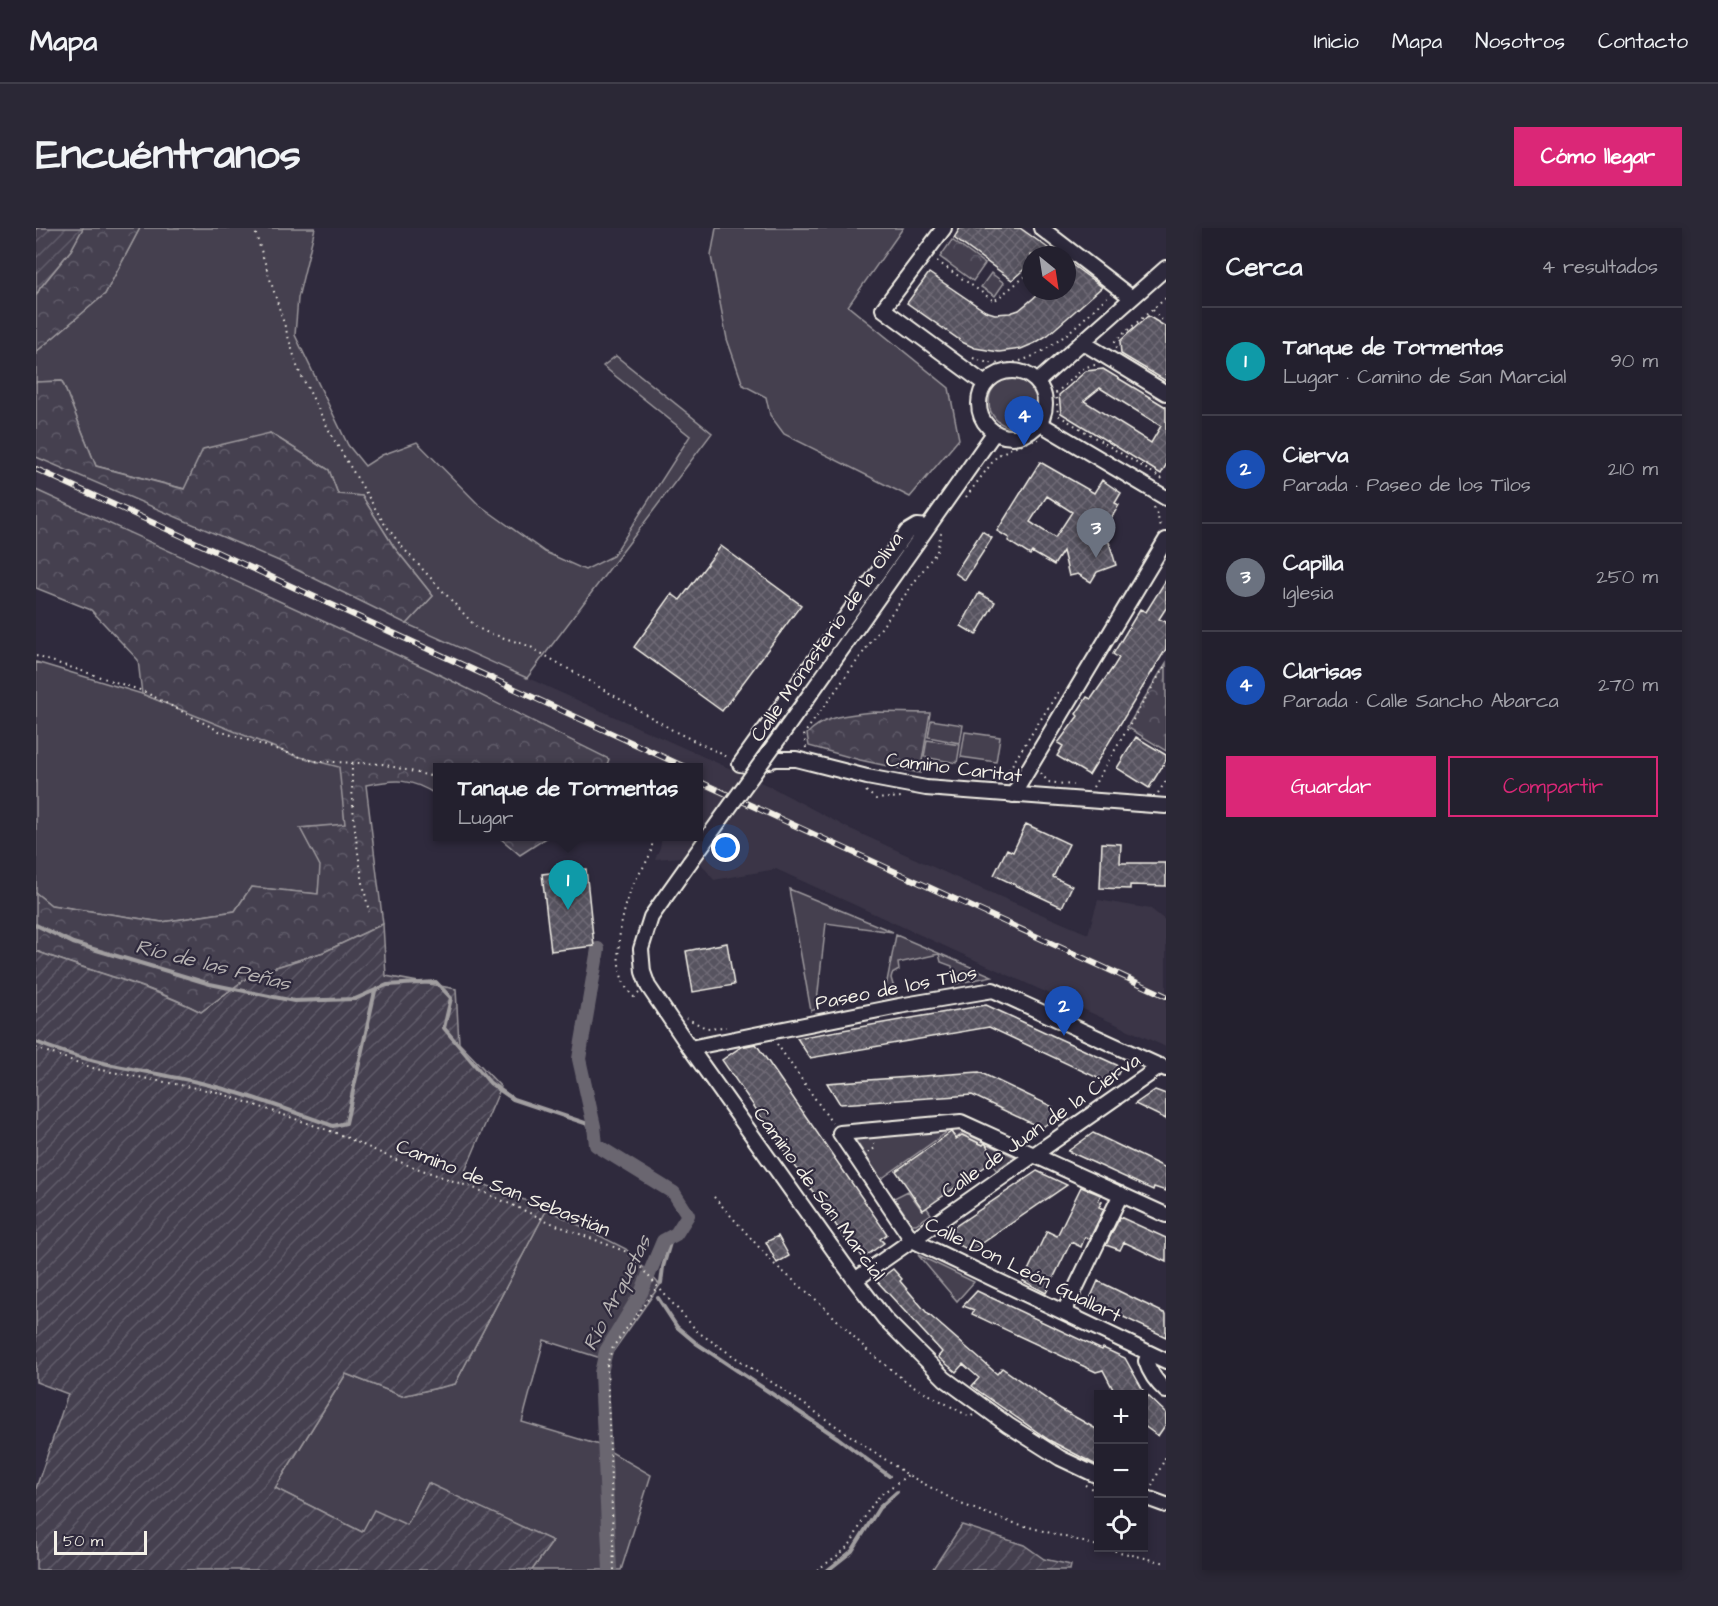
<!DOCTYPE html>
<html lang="es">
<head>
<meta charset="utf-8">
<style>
  :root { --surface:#23202e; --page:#2b2836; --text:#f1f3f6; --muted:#a3a3aa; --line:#403e4a; --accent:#db2777 }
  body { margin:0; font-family:"Architects Daughter",sans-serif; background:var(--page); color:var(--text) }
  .controls { position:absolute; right:18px; bottom:18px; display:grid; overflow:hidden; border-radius:0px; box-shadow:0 3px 9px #0003 }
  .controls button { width:54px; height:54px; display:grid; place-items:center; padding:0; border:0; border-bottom:2px solid var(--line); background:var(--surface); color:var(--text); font:30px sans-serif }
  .compass { position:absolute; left:986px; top:18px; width:54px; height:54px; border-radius:50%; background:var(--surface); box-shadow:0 3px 9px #0003; rotate:150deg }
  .scale { position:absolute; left:18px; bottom:15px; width:93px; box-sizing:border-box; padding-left:6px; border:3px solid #f4f1e8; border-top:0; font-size:16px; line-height:21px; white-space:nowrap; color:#f4f1e8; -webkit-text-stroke:4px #2f2a3d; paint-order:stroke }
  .you { position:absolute; left:690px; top:620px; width:21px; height:21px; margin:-15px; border:4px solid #fff; border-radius:50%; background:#1a73e8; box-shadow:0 0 0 9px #1a73e833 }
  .badge { display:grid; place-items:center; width:39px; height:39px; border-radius:50%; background:var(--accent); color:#fff; font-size:20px; font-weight:700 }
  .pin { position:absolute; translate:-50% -50px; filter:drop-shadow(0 2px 3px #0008) }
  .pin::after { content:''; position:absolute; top:32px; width:21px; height:18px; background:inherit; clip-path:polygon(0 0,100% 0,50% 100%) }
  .popup { position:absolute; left:397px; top:535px; width:270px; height:78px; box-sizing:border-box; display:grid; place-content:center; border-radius:0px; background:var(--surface); filter:drop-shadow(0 2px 4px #0005); font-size:20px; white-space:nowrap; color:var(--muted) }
  .popup b { font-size:22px; color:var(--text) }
  .popup::after { content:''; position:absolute; left:50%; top:100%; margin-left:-12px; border:12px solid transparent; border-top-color:var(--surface) }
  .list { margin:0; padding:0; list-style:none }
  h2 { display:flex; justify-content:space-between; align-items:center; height:78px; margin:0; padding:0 24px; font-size:26px }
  h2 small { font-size:20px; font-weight:400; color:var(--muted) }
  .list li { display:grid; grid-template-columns:39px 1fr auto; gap:18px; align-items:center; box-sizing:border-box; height:108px; padding:0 24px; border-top:2px solid var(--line) }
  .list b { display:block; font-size:22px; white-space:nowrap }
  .list p { margin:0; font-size:20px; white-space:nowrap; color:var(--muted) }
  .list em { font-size:20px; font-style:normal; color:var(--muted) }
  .actions { display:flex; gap:12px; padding:18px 24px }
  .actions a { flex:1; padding:14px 0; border:2px solid var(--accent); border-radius:0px; text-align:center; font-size:21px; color:var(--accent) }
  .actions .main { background:var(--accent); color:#fff }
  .icon { flex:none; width:33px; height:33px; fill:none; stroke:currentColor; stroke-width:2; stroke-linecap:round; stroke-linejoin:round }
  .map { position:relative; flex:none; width:1130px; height:1342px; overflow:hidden; border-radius:0px }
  header { display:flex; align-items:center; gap:36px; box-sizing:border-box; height:84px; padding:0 30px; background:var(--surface); border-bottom:2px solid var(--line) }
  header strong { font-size:28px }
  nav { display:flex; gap:33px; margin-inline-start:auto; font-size:21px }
  .intro { display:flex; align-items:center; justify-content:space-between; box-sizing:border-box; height:144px; padding:0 36px }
  h1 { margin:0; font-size:42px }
  .button { padding:15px 27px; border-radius:0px; background:var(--accent); color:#fff; font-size:21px; font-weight:700 }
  main { display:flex; gap:36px; padding:0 36px }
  aside { flex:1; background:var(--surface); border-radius:0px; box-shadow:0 3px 9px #0003 }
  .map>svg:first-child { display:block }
</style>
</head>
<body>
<header>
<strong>Mapa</strong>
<nav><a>Inicio</a><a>Mapa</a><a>Nosotros</a><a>Contacto</a></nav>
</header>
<div class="intro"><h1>Encuéntranos</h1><a class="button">Cómo llegar</a></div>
<main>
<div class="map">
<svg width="1130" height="1342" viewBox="0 0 1130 1342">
  <defs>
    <pattern id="forest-crowns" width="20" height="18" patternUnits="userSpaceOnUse" patternTransform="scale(1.5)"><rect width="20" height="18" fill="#454050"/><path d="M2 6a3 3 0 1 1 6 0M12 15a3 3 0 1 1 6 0" fill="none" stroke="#605c69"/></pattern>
    <pattern id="garden-furrows" width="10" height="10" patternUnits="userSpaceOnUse" patternTransform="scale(1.5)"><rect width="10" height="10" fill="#454050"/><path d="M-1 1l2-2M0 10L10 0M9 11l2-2" fill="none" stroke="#605c69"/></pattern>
    <pattern id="building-cross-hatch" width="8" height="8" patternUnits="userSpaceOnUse" patternTransform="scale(1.5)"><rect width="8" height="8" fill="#56525f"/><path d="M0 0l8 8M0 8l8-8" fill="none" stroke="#6f6b76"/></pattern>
  </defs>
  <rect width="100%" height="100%" fill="#2f2a3d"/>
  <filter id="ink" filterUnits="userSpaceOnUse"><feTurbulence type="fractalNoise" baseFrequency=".0167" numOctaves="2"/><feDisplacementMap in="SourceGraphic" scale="12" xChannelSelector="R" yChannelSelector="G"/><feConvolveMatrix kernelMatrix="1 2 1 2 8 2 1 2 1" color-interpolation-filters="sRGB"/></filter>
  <g filter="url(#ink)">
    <path fill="#3b3647" d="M0,229L243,333L387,403L735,559L810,599L934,656L1052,706L1062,672L1115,681L1130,693V819L740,641L678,652L659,628L619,631L624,620L626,609L662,608V540L570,539L573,530L394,442L0,262Z"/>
    <path fill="#454050" stroke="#9c989c" stroke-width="1.5" d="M104,0H279L262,70L259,107L312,217L329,238L346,227L381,214L442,276L509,324L549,342L577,328L654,208L567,138L580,128L676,205L491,450L371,396L397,368L358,319L326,268L302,266L293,242L234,205L149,261L60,238L26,153L0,154V124L69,66Z
      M680,0H867L812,78L913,160L923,211L874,269L748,206L734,187L730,169L707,157L691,111L675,28Z
      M953 174a25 25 0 1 1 50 0a25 25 0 1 1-50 0Z
      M0,434L106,466L281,534L305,529L309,597L264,600L285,638L282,666L215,659L199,683L126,694L15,677L0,665Z
      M895,492L927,497L924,515L892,509Z
      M929,504L964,509L960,534L925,529Z
      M891,512L924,517L921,535L888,529Z
      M753,661L857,704L790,695L780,781L775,783Z
      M860,707L956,748L919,756L916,738L905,734L903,726L862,735L863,742L856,746L855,750L860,767L848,769Z
      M920,901L979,929L960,942L956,936L961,932L949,915L947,917L926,906L920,910L914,902L845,951L818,910Z
      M872,963L886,982L891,980L895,986L880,996H876L858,970Z
      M511,981L590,1021L624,1057L571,1132L508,1112L486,1194L563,1217L615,1247L585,1342H496L517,1313L392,1256L371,1297L326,1304L239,1260L310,1146L366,1168L419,1156Z
      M882,1027L938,1054L921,1073Z"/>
    <path fill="url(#forest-crowns)" stroke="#9c989c" stroke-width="1.5" d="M47,0H104L69,66L0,124V68L4,60L35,22Z
      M916,12L949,36L937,53L904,29Z
      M955,45L968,55L959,68L945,59Z
      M26,153L60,238L148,261L167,221L234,205L293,242L302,266L326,268L358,319L397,368L371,396L243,333L0,229V154Z
      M0,262L394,442L573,531L570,539L402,540L401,567C374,550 361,551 330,557L347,696L288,724L215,747L165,784C113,756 55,744 0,723V665L15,677L126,694L199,683L215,659L282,666L284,638L264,600L309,596L303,539L257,527L106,466L102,432L55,382L0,360Z
      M1130,435V523L1091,499Z
      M837,484L894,485L884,545L824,532L773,518L771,506C788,487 813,487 837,484Z
      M463,609H512L484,627Z"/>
    <path fill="url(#garden-furrows)" stroke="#9c989c" stroke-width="1.5" d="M0,0H47L35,22L4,60L0,68Z
      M347,696L350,748L420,761L423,815L465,859L427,948L511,981L419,1156L366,1168L310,1146L239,1260L326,1304L338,1282L371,1297L392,1255L517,1313L496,1342H0V1260L32,1166L0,1154V723C55,744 112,757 165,784L215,747L288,724Z
      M926,1297L988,1317L1008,1331L1035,1337L1034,1342H896Z"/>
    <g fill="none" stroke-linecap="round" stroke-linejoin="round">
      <path stroke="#a19ea0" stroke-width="4" d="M0,697L37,715L131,743L174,756L258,773L319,771L351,757L400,754L415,770L408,800L454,855L477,871L558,898
        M0,814C52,836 107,842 161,854C208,865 252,882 297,898L310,895L339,763
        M625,1055L627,1039L636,1008
        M622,1070L641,1099L660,1115L802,1210L853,1248
        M792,1342L816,1323L843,1280L861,1264"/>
      <path stroke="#6a6670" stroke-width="14" d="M562,721L543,831L558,898L560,917L638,965L652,987L640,1006L627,1013L605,1065L570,1123L565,1145L574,1342"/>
    </g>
    <path fill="url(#building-cross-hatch)" stroke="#f4f1e8" stroke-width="1.5" fill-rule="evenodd" d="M924,0H984L1012,20L1004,27H995V35L976,52L918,10Z
      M1035,36L1066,59L1012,107L999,115L985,121L963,124L939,120L928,115L871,75L893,45L949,83L959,86L974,85L983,82L1006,63H1031V40Z
      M1112,88L1130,99V153L1085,126L1084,113Z
      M1067,141L1130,179V237L1125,246L1025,185L1023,167L1050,143ZM1064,160L1125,198L1115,215L1048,173Z
      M1004,234L1058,265L1066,252L1085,265L1079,275L1083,277L1063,310L1073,314L1080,337L1061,344L1055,354L1042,346L1033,348L1027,323L1018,337L996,324L994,327L972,313L973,310L961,303ZM1011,268L1036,284L1019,310L994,294Z
      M946,303L956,310L929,352L919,345Z
      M685,318L765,377L686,483L598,419L636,366L644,372Z
      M1130,352V380L1123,391L1130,394V421L1053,547L1021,528L1027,518L1022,515L1042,488L1040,486L1051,469L1055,471L1078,438L1083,430L1077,426L1104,381L1110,384Z
      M943,365L959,374L940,407L925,398Z
      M1100,509L1130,527V532L1113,560L1081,540Z
      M990,596L1033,616L1017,649L1036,658L1026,679L958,647L971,621L977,624Z
      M1066,615L1085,616L1084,635H1130V658L1094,657V661L1064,660Z
      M550,641L558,718L515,723L506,646Z
      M691,715L698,757L657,764L650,723Z
      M950,777L1085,839L1082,846L1070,854L953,799L774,830L761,810Z
      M720,816L851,1006L844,1011L848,1015L827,1030L818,1017L815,1019L686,832L705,819Z
      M943,844L1017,879L1015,883L1024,887L1005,900L936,867L804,876L791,855Z
      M1119,862L1130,866V891L1099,876Z
      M915,904L920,911L926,907L947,917L949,915L960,931L887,982L860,943Z
      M1057,905L1130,940V963L1118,959L1117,962L1032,923Z
      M1001,943L1031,957L935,1023L905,1008Z
      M1045,959L1065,967L1062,973L1066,974L1063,979L1068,981L1054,1010L1049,1009L1045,1019L1035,1014L1010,1065L987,1053L1011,1003L1021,1008Z
      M1084,989L1130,1010V1034L1088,1014L1084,1022L1070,1017Z
      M742,1008L753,1028L741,1035L730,1014Z
      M857,1041L866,1051L864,1053L891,1085L961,1146L966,1140L1025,1181L1062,1202V1238L1013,1212L944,1164L936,1158L943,1150L927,1136L920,1144L902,1129L906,1124L841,1053Z
      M1062,1053L1130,1086V1109L1053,1073Z
      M941,1063L1066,1122L1067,1120L1089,1130L1108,1164L1130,1185V1196L1122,1208L1107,1197V1167H1080L1067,1142L1060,1144L936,1086L938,1082L927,1078Z"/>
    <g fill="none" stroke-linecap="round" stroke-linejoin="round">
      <defs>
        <path id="minor" d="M908,0L847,81L949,156
          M1005,0L1096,70
          M1046,114L1130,165
          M943 176a33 33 0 1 1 66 0a33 33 0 1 1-66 0Z
          M1001,154L1130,40
          M1003,195L1130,270
          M892,299L881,298L871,304L704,536L715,538L739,531H760L831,549L890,560L1130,578
          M751,499L958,205
          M977,567L1130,312
          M654,634L615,689L605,721L607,744L612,758L654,820L819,1052L849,1091L909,1151L972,1197L1024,1230L1062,1248
          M654,820L863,778L957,762L1130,841
          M1130,987L925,894L804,905L876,1012L1130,1133
          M819,1052L1125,838
          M1028,1084L1085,966
          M1113,1125L1110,1133C1114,1146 1120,1154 1130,1163
          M1108,1269L1130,1277"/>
      </defs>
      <use href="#minor" stroke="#f4f1e8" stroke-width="18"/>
      <path stroke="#f4f1e8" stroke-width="2" stroke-dasharray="1.5 4.5" stroke-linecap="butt" d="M218,0L256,121L262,141L297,210L348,295L367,320L440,399L450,404L493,418L640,504L694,530
        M901,33L958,73L995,44
        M1117,82L1123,90L1130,94
        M1081,120L1079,113L1130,70
        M937,130C992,153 1036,101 1072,68
        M1059,137L1049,139L1020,165L1022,187L1130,253
        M930,269L961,228L977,219L1003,211
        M1118,279L1126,301
        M0,428L107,463L183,503L277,533L346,536L402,550
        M770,520L768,506L901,323L905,305
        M316,535C315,585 322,634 333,684
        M1005,545L1012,554L1037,557
        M959,551L969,548L1024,461
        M1057,559L1130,436
        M830,563L840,571L866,569
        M1122,565L1130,553
        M603,765L598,769C571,745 585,688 596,659C602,644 621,626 615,608
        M650,790L670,800L690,799
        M741,816L796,895
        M0,820L60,841L181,864L303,906L369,936L443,962L520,997L591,1024L662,1104L872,1247L925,1276L971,1293L1062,1318
        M832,925L839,920L838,916
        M678,969L738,1036L784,1075L832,1123L872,1155L934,1189L937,1187
        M1049,1257L1062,1264
        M1116,1258L1130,1228
        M1067,1320L1130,1335
        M578,1342L571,1136L577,1119L621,1059
        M781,1342L805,1325L815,1315L832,1283L844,1267L872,1247"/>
      <use href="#minor" stroke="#2f2a3d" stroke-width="14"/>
      <defs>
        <path id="rail" d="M0,241L651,540
          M662,553L1130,768"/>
      </defs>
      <use href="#rail" stroke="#f4f1e8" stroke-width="6"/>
      <use href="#rail" stroke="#2f2a3d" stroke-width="4" stroke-dasharray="11" stroke-linecap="butt"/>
      <defs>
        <path id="minor-bridge" d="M654,634L751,499"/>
      </defs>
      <use href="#minor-bridge" stroke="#f4f1e8" stroke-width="18" stroke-linecap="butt"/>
      <use href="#minor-bridge" stroke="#2f2a3d" stroke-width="14"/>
    </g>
  </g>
  <g text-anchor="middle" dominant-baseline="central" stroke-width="4.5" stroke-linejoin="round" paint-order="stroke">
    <g font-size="20" fill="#f4f1e8" stroke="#2f2a3d">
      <text transform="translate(791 409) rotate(-55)">Calle Monasterio de la Oliva</text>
      <text transform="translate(918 540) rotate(7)">Camino Caritat</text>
      <text transform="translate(860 760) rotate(-11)">Paseo de los Tilos</text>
      <text transform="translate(1005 898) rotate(-35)">Calle de Juan de la Cierva</text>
      <text transform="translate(467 960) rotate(22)">Camino de San Sebastián</text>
      <text transform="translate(783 966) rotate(54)">Camino de San Marcial</text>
      <text transform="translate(987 1042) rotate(26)">Calle Don León Guallart</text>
    </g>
    <g font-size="21" font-style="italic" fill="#b6b2b2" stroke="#2f2a3d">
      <text transform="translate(177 737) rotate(14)">Río de las Peñas</text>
      <text transform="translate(581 1065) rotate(-63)">Río Arquetas</text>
    </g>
  </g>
</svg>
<div class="controls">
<button>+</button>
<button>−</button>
<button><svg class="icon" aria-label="locate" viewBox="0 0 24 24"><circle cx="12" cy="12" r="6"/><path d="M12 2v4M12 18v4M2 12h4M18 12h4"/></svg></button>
</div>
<svg class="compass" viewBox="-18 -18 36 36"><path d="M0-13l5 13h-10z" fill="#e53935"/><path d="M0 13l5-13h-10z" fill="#a3a3aa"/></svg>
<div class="scale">50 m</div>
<div class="you"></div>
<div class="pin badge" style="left:532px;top:682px;background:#0f9aa8">1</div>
<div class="popup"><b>Tanque de Tormentas</b>Lugar</div>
<div class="pin badge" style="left:1028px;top:808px;background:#1a4fb4">2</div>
<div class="pin badge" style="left:1060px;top:330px;background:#6b7280">3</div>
<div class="pin badge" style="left:988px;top:218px;background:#1a4fb4">4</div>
</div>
<aside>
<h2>Cerca<small>4 resultados</small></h2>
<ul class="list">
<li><span class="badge" style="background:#0f9aa8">1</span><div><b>Tanque de Tormentas</b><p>Lugar · Camino de San Marcial</p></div><em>90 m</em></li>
<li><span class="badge" style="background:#1a4fb4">2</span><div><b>Cierva</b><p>Parada · Paseo de los Tilos</p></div><em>210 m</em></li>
<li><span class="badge" style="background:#6b7280">3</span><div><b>Capilla</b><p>Iglesia</p></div><em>250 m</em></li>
<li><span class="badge" style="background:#1a4fb4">4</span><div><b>Clarisas</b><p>Parada · Calle Sancho Abarca</p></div><em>270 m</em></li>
</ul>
<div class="actions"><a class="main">Guardar</a><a>Compartir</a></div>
</aside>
</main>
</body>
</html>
